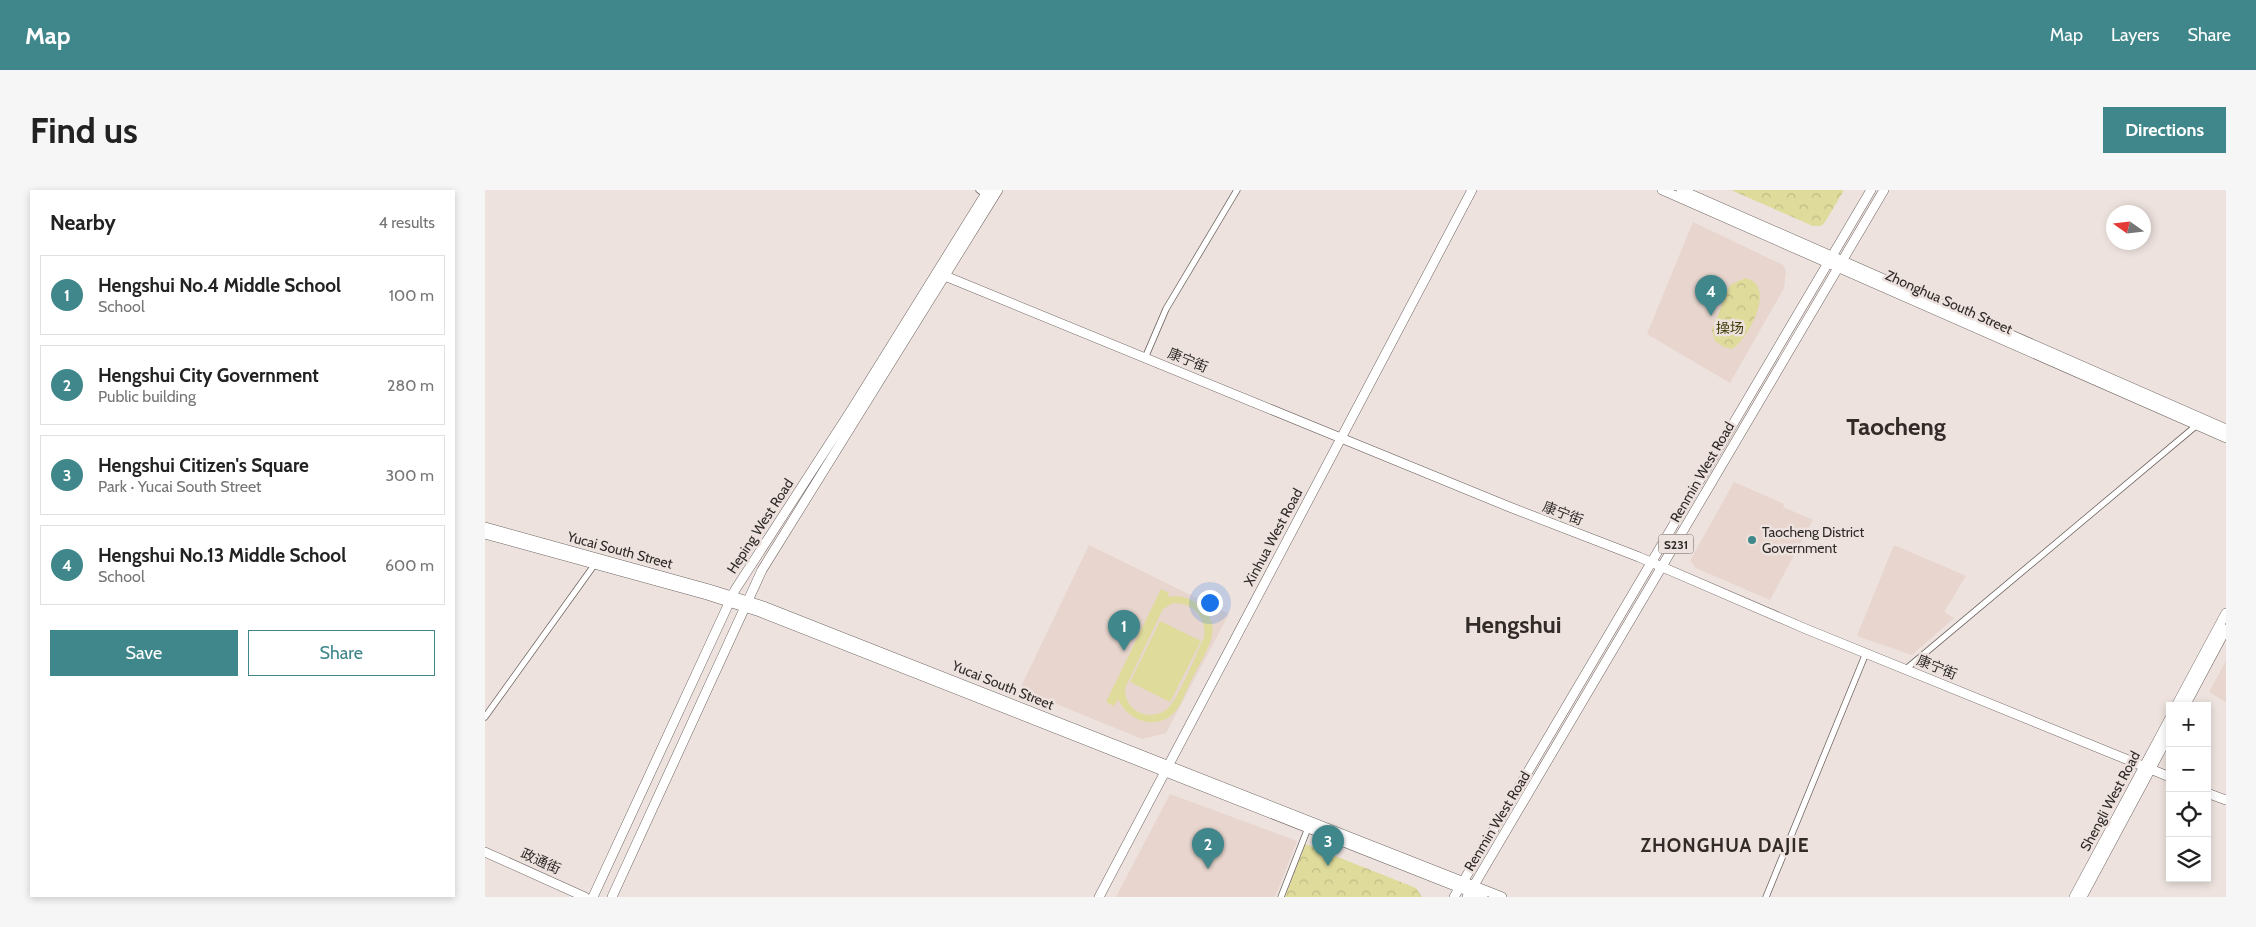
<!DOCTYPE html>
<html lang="en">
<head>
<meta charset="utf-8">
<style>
  :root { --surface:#fff; --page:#f6f6f6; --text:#222; --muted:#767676; --line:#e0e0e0; --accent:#3f878b }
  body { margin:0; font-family:Cabin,"Noto Sans SC",sans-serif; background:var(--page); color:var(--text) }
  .controls { position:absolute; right:15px; bottom:15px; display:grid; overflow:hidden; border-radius:0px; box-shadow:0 2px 8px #0003 }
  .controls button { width:45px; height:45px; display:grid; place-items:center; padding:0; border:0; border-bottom:1px solid var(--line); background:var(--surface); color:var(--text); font:25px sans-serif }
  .compass { position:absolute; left:1621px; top:15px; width:45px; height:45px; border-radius:50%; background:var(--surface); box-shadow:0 2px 8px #0003; rotate:284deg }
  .you { position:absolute; left:724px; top:412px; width:18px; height:18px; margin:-12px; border:4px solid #fff; border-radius:50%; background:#1a73e8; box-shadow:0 0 0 8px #1a73e833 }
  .badge { display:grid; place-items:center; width:32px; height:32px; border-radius:50%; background:var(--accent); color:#fff; font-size:16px; font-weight:700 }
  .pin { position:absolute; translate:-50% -41px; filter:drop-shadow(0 1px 2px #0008) }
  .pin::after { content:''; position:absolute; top:26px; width:18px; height:15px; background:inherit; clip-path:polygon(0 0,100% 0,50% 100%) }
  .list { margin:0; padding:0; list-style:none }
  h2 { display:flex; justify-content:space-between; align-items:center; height:65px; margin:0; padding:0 20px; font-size:21px }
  h2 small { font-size:16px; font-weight:400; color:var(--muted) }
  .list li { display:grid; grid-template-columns:32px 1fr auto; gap:15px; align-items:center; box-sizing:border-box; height:80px; margin:0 10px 10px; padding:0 10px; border:1px solid var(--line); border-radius:0px }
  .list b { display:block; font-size:19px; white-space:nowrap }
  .list p { margin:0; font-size:16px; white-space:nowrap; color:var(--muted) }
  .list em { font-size:16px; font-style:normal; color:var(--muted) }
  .actions { display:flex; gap:10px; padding:15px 20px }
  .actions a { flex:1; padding:11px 0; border:1px solid var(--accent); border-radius:0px; text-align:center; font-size:18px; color:var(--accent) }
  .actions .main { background:var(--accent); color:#fff }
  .icon { flex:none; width:28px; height:28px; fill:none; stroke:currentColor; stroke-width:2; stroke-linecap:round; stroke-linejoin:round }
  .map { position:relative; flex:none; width:1741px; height:707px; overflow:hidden; border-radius:0px }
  header { display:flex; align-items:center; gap:30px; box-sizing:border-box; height:70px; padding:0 25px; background:var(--accent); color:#fff }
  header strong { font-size:24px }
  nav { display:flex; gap:28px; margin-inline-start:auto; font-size:18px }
  .intro { display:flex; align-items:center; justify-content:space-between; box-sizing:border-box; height:120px; padding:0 30px }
  h1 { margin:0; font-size:35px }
  .button { padding:12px 22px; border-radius:0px; background:var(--accent); color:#fff; font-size:18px; font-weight:700 }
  main { display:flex; gap:30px; padding:0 30px }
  aside { flex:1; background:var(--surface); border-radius:0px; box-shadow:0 2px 8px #0003 }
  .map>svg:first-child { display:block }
</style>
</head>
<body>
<header>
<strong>Map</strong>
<nav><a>Map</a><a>Layers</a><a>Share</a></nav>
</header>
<div class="intro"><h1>Find us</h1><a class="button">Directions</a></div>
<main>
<aside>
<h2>Nearby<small>4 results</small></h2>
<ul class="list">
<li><span class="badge">1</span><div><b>Hengshui No.4 Middle School</b><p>School</p></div><em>100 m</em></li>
<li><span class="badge">2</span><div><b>Hengshui City Government</b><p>Public building</p></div><em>280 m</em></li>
<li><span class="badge">3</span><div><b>Hengshui Citizen's Square</b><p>Park · Yucai South Street</p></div><em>300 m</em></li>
<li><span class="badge">4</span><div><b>Hengshui No.13 Middle School</b><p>School</p></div><em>600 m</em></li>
</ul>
<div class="actions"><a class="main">Save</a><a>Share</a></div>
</aside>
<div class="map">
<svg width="1741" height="707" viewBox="0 0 1741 707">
  <defs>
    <pattern id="forest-crowns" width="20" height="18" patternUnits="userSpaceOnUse" patternTransform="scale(1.25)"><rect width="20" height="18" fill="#dfdb9b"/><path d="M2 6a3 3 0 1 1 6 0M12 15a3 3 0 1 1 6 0" fill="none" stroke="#c0bc86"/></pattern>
  </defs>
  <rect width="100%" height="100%" fill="#ede2de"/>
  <path fill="#e7d5ce" d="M1208,32L1298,75L1301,81L1299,98L1245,193L1162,144Z
    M1249,292L1299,314L1298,317L1328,330L1285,410L1211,378L1206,372V369Z
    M604,355L744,424L681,543L657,549L535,499Z
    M1409,355L1481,386L1459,422L1469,428L1427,465L1372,446Z
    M1741,471V512L1724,502Z
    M685,604L812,651L790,707H631Z"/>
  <path fill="url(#forest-crowns)" d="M1246,0H1359L1340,32L1336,36H1328Z
    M1260,88C1293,94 1263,150 1247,159L1239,157L1230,151L1227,140L1245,95Z
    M820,654L931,698L937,707H800Z"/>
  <path fill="#dfdb9b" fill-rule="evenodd" d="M676,399L684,403L683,407C706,402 735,423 726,450C721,464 712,478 706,491C700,502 696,517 687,525C668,540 642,530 633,509L629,516L621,512ZM688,413C708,412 722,428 719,447C712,463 694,507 684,517C677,525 664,527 655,523C644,518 640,509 640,498L678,419Z
    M675,431L716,451L685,512L645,492Z"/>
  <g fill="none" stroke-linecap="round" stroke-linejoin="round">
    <defs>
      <path id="street" d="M494,0L500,4
        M660,168L681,119L752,0
        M1421,479L1712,235
        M0,527L110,374
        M796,707L823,638
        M1281,707L1381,463"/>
      <path id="secondary" d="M460,86L1022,316L1154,367L1321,439L1685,587
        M0,337L224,399L278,416L1017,707
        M0,344L222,405L275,422L998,707
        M1691,516L1741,423
        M1700,516L1741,439
        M1722,603L1741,610
        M0,662L100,707
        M108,707L250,400L367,219L503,0
        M127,707L277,380L513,0
        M614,707L987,0
        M1589,707L1685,528
        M1597,707L1685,543"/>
      <path id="primary" d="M1177,0L1741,248
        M1196,0L1741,239
        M969,707L1386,0
        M982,707L1399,0"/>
    </defs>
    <use href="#street" stroke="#6e6561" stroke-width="7"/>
    <use href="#secondary" stroke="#6e6561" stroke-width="10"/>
    <use href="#primary" stroke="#6e6561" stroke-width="10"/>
    <use href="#street" stroke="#fff" stroke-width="5.5"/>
    <use href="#secondary" stroke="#fff" stroke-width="9"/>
    <use href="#primary" stroke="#fff" stroke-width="9"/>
  </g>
  <circle fill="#3f878b" stroke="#ede2de" stroke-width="2" cx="1267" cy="350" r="5"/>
  <g text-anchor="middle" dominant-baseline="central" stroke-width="5" stroke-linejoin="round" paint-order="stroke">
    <rect fill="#ede2de" stroke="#67615f" stroke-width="1" x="1173.5" y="344.5" width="35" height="19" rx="4"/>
    <g font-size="12" font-weight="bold" fill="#2e2a28">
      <text x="1191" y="354">S231</text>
    </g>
    <g font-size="14" fill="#2e2a28" stroke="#ede2de">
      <text transform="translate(1464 112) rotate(24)">Zhonghua South Street</text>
      <text transform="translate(703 170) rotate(22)">康宁街</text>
      <text transform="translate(1217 282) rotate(-60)">Renmin West Road</text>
      <text transform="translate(1078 323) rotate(21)">康宁街</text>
      <text transform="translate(275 336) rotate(-57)">Heping West Road</text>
      <text transform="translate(788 347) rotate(-62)">Xinhua West Road</text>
      <text transform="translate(135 360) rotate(15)">Yucai South Street</text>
      <text transform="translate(1452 477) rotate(22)">康宁街</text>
      <text transform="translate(518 495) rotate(22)">Yucai South Street</text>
      <text transform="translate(1625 611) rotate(-62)">Shengli West Road</text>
      <text transform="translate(1012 631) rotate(-59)">Renmin West Road</text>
      <text transform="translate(56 671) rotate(24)">政通街</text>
    </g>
    <g font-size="14" fill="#403c08" stroke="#ede2de">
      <text x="1245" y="138">操场</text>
    </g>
    <g font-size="14" fill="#2e2a28" stroke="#ede2de" text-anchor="start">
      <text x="1277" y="342">Taocheng District<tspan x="1277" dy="16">Government</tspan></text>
    </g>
    <g font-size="19" font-weight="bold" letter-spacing="1" fill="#332b28" stroke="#ede2de">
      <text x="1240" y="655">ZHONGHUA DAJIE</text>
    </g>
    <g font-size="24" font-weight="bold" fill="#332b28" stroke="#ede2de">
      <text x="1411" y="236">Taocheng</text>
      <text x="1028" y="434">Hengshui</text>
    </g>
  </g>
</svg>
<div class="controls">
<button>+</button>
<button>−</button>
<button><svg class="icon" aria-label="locate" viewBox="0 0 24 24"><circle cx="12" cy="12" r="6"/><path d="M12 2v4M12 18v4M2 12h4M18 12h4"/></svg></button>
<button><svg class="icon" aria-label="layers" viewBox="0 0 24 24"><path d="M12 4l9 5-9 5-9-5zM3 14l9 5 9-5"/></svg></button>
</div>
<svg class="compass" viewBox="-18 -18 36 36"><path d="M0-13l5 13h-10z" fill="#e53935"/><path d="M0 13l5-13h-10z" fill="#767676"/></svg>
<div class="you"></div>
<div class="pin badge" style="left:639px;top:461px">1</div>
<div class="pin badge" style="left:723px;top:679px">2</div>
<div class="pin badge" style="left:843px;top:676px">3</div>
<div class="pin badge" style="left:1226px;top:126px">4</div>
</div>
</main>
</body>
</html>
